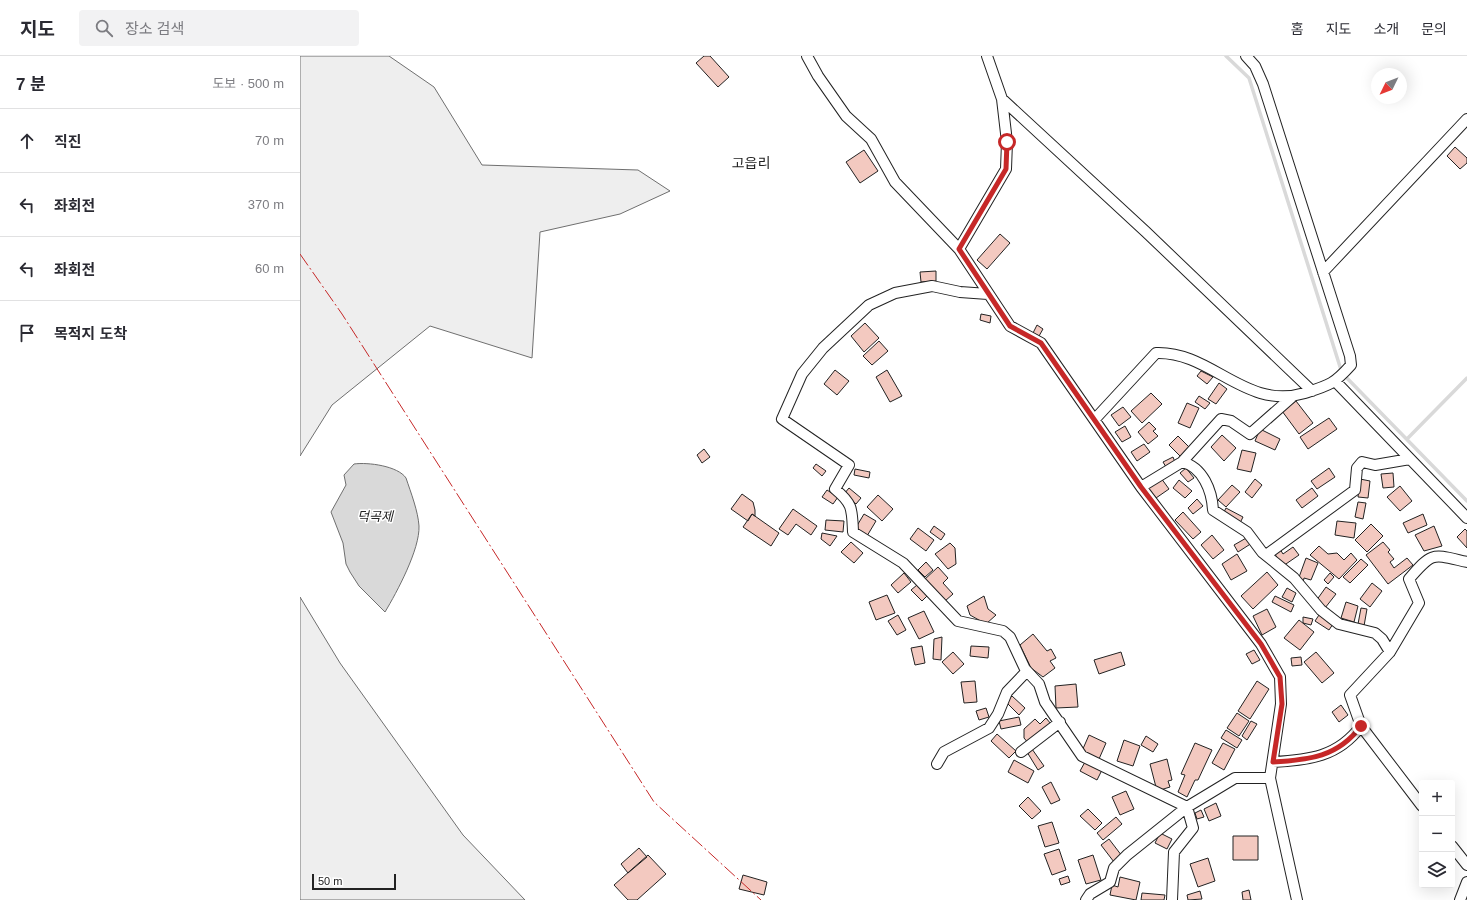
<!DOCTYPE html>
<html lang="ko">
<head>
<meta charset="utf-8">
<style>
  :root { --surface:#fff; --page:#f2f2f3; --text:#2b2b33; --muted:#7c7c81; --line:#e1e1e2 }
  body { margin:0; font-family:Helvetica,"Noto Sans KR",sans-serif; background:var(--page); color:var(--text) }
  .controls { position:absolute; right:12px; bottom:12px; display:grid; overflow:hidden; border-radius:4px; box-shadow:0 4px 16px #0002 }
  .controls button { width:36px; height:36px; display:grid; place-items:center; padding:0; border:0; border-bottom:1px solid var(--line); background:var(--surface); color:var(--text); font:20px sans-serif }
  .compass { position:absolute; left:1071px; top:12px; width:36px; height:36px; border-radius:50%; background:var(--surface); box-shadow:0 4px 16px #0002; rotate:227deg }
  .scale { position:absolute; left:12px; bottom:10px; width:84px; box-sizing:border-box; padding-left:4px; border:2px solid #222; border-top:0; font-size:11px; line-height:14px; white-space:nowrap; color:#222; -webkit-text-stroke:3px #fff; paint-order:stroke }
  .stop { position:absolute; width:12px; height:12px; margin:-9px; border:3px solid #c62828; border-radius:50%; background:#fff }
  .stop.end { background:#c62828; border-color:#fff; box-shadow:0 1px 4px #0008 }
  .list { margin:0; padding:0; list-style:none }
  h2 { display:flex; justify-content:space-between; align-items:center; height:52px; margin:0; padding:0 16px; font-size:17px }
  h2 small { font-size:13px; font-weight:400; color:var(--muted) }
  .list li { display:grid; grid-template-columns:26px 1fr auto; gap:12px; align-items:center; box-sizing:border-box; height:64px; padding:0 16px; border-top:1px solid var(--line) }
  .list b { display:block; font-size:15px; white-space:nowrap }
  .list em { font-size:13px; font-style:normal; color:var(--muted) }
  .icon { flex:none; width:22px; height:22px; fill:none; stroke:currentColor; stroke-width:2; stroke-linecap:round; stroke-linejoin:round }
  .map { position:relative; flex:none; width:1167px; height:844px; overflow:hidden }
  header { display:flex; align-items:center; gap:24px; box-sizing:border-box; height:56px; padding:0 20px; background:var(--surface); border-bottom:1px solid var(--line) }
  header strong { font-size:19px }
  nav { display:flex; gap:22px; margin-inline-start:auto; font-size:14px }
  .search { width:280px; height:36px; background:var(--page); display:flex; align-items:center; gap:10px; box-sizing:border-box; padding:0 14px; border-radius:4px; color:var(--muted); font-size:15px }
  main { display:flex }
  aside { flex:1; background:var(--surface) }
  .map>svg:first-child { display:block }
</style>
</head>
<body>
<header>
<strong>지도</strong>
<div class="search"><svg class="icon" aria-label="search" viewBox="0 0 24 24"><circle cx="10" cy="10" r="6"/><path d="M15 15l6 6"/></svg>장소 검색</div>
<nav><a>홈</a><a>지도</a><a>소개</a><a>문의</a></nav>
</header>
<main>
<aside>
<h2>7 분<small>도보 · 500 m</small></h2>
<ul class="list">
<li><svg class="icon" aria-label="ahead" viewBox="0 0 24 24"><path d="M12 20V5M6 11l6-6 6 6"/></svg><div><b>직진</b></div><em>70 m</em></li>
<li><svg class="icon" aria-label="left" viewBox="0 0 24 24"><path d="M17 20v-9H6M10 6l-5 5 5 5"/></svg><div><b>좌회전</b></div><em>370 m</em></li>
<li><svg class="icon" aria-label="left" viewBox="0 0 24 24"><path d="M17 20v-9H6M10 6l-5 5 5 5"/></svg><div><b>좌회전</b></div><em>60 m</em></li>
<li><svg class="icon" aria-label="arrive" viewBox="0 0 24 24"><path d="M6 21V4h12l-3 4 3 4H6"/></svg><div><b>목적지 도착</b></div></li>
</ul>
</aside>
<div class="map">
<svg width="1167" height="844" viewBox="0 0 1167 844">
  <rect width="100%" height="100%" fill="#fff"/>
  <path fill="#eee" stroke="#6f6f6f" d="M0,0H89L134,31L182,109L338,114L370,135L320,158L240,176L232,302L130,270L32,349L0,400Z
    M0,541L40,607L163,779L225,844H0Z"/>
  <path fill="#d9d9d9" stroke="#6f6f6f" d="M54,408C68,406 98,410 106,422C111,437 118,455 119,470C120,493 97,536 85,556L59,530L50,516L46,508L43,487L31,456L46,429L44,419Z"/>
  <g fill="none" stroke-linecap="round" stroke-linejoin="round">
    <path stroke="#d9d9d9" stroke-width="3.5" d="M926,0L949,22L1042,317L1167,445
      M1107,383L1167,322"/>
  </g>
  <path fill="#f3c9c0" stroke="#222" d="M404,0H410L429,21L418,31L396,7Z
    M1155,91L1167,102V107L1160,113L1147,100Z
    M564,94L578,115L560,127L546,106Z
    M700,178L710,187L687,213L677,204Z
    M636,215V225L621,226L620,216Z
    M681,258L691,260L690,267L680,264Z
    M565,267L579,282L564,296L551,280Z
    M737,269L743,273L739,280L733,277Z
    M579,285L588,295L572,309L563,300Z
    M535,314L549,325L537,339L524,328Z
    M587,314L602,340L590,346L576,321Z
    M901,315L913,321L907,328L897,320Z
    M919,327L927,333L916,348L908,343Z
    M851,337L862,348L842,367L831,355Z
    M899,340L910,347L905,353L895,346Z
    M996,345L1013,367L999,378L982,355Z
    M887,347L899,352L890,372L878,367Z
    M823,351L831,361L819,370L811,359Z
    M1029,362L1037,373L1008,393L1000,381Z
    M849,366L856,373L853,375L858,380L848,388L838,376Z
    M825,370L831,381L822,386L815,376Z
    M960,373L980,383L975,394L955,385Z
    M922,379L936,392L924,405L911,391Z
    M878,380L890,392L881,401L869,389Z
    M844,388L850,396L837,405L831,396Z
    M404,393L410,401L402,407L397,399Z
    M942,394L956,397L951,416L937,413Z
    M873,401L875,406L866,411L863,406Z
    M516,408L526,415L522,420L513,412Z
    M886,412L894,422L888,426L880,417Z
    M1029,412L1035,421L1017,433L1011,425Z
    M555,413L570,416L569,422L554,419Z
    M1093,417L1094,431L1083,432L1081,418Z
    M861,422L869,433L856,442L848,432Z
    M955,423L962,429L952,442L945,436Z
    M1060,423L1070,425L1068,442L1058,441Z
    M879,424L892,435L885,442L873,432Z
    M932,429L940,436L926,451L918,444Z
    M1100,430L1112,445L1100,455L1087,441Z
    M549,432L561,442L556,448L544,438Z
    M1012,432L1018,440L1002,452L996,444Z
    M527,434L538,441L533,448L522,441Z
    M442,438L453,446L455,454V460L452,458L448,465L431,453Z
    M578,439L593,453L582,465L567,451Z
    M897,443L903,450L893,458L888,452Z
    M1058,446L1066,447L1063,463L1055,461Z
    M926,452L943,461L940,467L923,458Z
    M493,453L517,470L511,479L496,468L488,479L479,473Z
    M883,456L901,476L893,483L875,464Z
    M452,458L479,477L471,490L443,471Z
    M564,458L576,465L567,480L555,473Z
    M1123,458L1127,469L1108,477L1103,467Z
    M526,464L544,465L543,476L525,474Z
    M1037,465L1056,467L1054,482L1035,479Z
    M1071,468L1083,480L1067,496L1055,484Z
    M634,470L645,478L641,484L630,476Z
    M1134,470L1142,490L1124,495L1115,479Z
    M618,472L634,484L626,495L610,483Z
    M1165,473L1167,475V492L1157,481Z
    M522,477L537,480L530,490L521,483Z
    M912,479L924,494L913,503L901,489Z
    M948,481L952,487L938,496L934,489Z
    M551,486L563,497L554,507L541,496Z
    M1083,486L1090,494L1088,496L1094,503L1090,506L1094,512L1107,502L1113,509L1088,528L1066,499Z
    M650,487L655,492L656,508L648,513L635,498Z
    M1019,490L1028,498L1037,497L1044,504L1051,497L1057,504L1039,523L1010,499Z
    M993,491L999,499L983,510L974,497L980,493L983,498Z
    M937,498L947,515L931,524L922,508Z
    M1006,502L1018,507L1011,524L1004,522L1003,527L998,524Z
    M1061,503L1068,509L1050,527L1043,521Z
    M626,506L633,514L625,521L618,514Z
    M638,511L648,522L643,527L653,538L645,545L624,524Z
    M967,516L978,529L953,553L941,540Z
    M604,517L611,526L598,537L591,529Z
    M1030,517L1034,521L1028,528L1024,524Z
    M1072,527L1082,535L1070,551L1060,543Z
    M617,529L627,540L622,545L611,534Z
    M1026,531L1036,538L1025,552L1016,545Z
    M987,532L996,537L992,546L982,541Z
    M587,539L595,557L576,564L569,546Z
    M684,540L688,553L696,559L686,568L670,559L667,550Z
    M975,540L994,549L991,556L972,546Z
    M1046,546L1058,550L1054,566L1041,562Z
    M1061,552L1067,553L1064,570L1058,568Z
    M967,553L976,571L962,579L953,560Z
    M624,555L634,576L619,583L608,562Z
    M598,559L606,574L597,579L588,565Z
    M1019,559L1033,568L1029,574L1015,565Z
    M1003,561L1013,563L1011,569L1003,567Z
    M999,564L1014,576L1000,594L984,582Z
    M733,578L747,595L751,593L756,602L750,605L755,612L743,621L731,612L720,589Z
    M642,581L641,604L633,603L634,583Z
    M622,590L625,607L615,609L611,592Z
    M671,590L689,591L688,602L670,600Z
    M954,594L960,604L952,608L946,598Z
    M653,596L664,608L653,618L642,606Z
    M821,596L825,609L799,618L794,604Z
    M1016,596L1034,617L1022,627L1004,606Z
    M1001,601L1002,609L992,610L991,602Z
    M675,625L677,646L664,647L661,626Z
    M957,625L969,633L950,663L938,655Z
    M776,628L778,651L756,652L755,630Z
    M712,640L725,652L719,659L706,646Z
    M1041,649L1048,659L1039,666L1032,656Z
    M686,652L689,661L679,664L676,655Z
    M937,657L949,665L939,680L927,672Z
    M719,661L721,669L701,673L699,665Z
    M746,662L751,668L729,688L724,682V673L735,663L740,668Z
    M951,665L957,668L947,684L942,680Z
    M926,674L942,684L937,692L921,682Z
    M697,678L716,695L709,702L691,685Z
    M789,679L806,687L799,703L782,695Z
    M846,680L858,688L853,696L841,689Z
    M824,684L840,690L833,710L817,705Z
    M895,687L912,694L898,724H895L887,741L878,736L885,719L881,718Z
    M923,687L935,693L924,714L912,707Z
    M732,693L744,710L738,714L727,696Z
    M867,703L872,724L868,725L870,731L857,735L850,708Z
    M714,704L734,715L728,727L708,716Z
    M785,706L802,714L797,724L780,715Z
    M751,726L760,744L751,748L742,731Z
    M826,735L834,753L820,759L812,741Z
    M728,741L741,755L732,763L719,750Z
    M916,747L921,760L909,765L904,753Z
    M788,753L802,767L795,774L780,760Z
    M901,754L904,761L897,763L895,757Z
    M816,761L822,768L803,784L797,777Z
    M752,766L759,787L745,791L738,770Z
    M860,777L872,783L867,793L855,787Z
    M933,780H958V804H933Z
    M809,783L822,800L814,806L801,789Z
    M339,792L347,801L328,817L321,808Z
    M759,793L766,814L752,819L744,798Z
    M348,799L366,818L337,844H328L314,829Z
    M793,799L801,824L786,828L778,804Z
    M908,802L915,825L898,831L890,808Z
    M443,819L467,826L464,839L439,833Z
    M768,820L770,826L761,829L759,823Z
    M820,821L840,826L836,844L810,839L812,829L818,831Z
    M949,834L951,844H943L942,836Z
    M900,835L902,843L888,844L887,839Z
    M842,837L865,839L864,844H841Z"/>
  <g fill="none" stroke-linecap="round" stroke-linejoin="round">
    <defs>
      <path id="street" d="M507,0L518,20L546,60L571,83L595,126L659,193
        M687,0L702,43L707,86L706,113L659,193L710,270L741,287L841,431L961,588L980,621L981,648L970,722L997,844
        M702,43L846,176L1012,335
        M1023,216L1167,63
        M688,238L660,236L632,230L595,237L569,249L523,292L502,318L482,363L549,409L535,433C553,448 552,453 553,476L603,507L658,565L703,575L710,581L725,613L739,628L745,646L782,700L887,751L935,722H970
        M1036,326L1167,462
        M795,363L856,297C912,295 945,355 1005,337C1030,329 1034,328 1051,309L1050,300L963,28L955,10L946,0
        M882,406L921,363L931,365L950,378L992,341
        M841,431L882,406C903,411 912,435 913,454L947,476L962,496L994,522L1021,554L1039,568L1075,577L1082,583L1090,596
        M966,499L1055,434L1057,412L1062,406L1075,409L1110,403
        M1061,670L1050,639L1090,596L1119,547L1109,523C1133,495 1132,498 1167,506
        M721,696L760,666
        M973,706C1009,704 1038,701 1061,670L1122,750
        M637,708L644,696L689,672L698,658L707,636L727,615
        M1152,790L1167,809
        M786,844L790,838L810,826L814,812L827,799L887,751L893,772L874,796L872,844
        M1160,844L1167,826"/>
    </defs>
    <use href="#street" stroke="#222" stroke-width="12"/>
    <use href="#street" stroke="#fff" stroke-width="10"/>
    <path stroke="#c62828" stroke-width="1" stroke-dasharray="14 3 2 3" stroke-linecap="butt" d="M0,198L42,258L354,746L461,844"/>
  </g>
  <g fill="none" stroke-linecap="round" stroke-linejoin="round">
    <path stroke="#c62828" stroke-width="5" d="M707,86L706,113L659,193L710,270L741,287L841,431L961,588L980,621L982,648L973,706C1009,704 1038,701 1061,670"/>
  </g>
  <g text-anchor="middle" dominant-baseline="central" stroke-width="3" stroke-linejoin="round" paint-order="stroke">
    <g font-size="13" font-style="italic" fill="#222" stroke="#fff">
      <text x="75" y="460">덕곡제</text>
    </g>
    <g font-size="14" fill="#222" stroke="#fff">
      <text x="451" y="107">고읍리</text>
    </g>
  </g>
</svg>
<div class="controls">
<button>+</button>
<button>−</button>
<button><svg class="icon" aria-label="layers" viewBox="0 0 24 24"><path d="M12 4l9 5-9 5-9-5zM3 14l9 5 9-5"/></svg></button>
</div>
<svg class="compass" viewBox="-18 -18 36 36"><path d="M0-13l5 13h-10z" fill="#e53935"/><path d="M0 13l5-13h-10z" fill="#7c7c81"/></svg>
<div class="scale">50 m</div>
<div class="stop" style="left:707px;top:86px"></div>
<div class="stop end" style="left:1061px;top:670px"></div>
</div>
</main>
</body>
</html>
